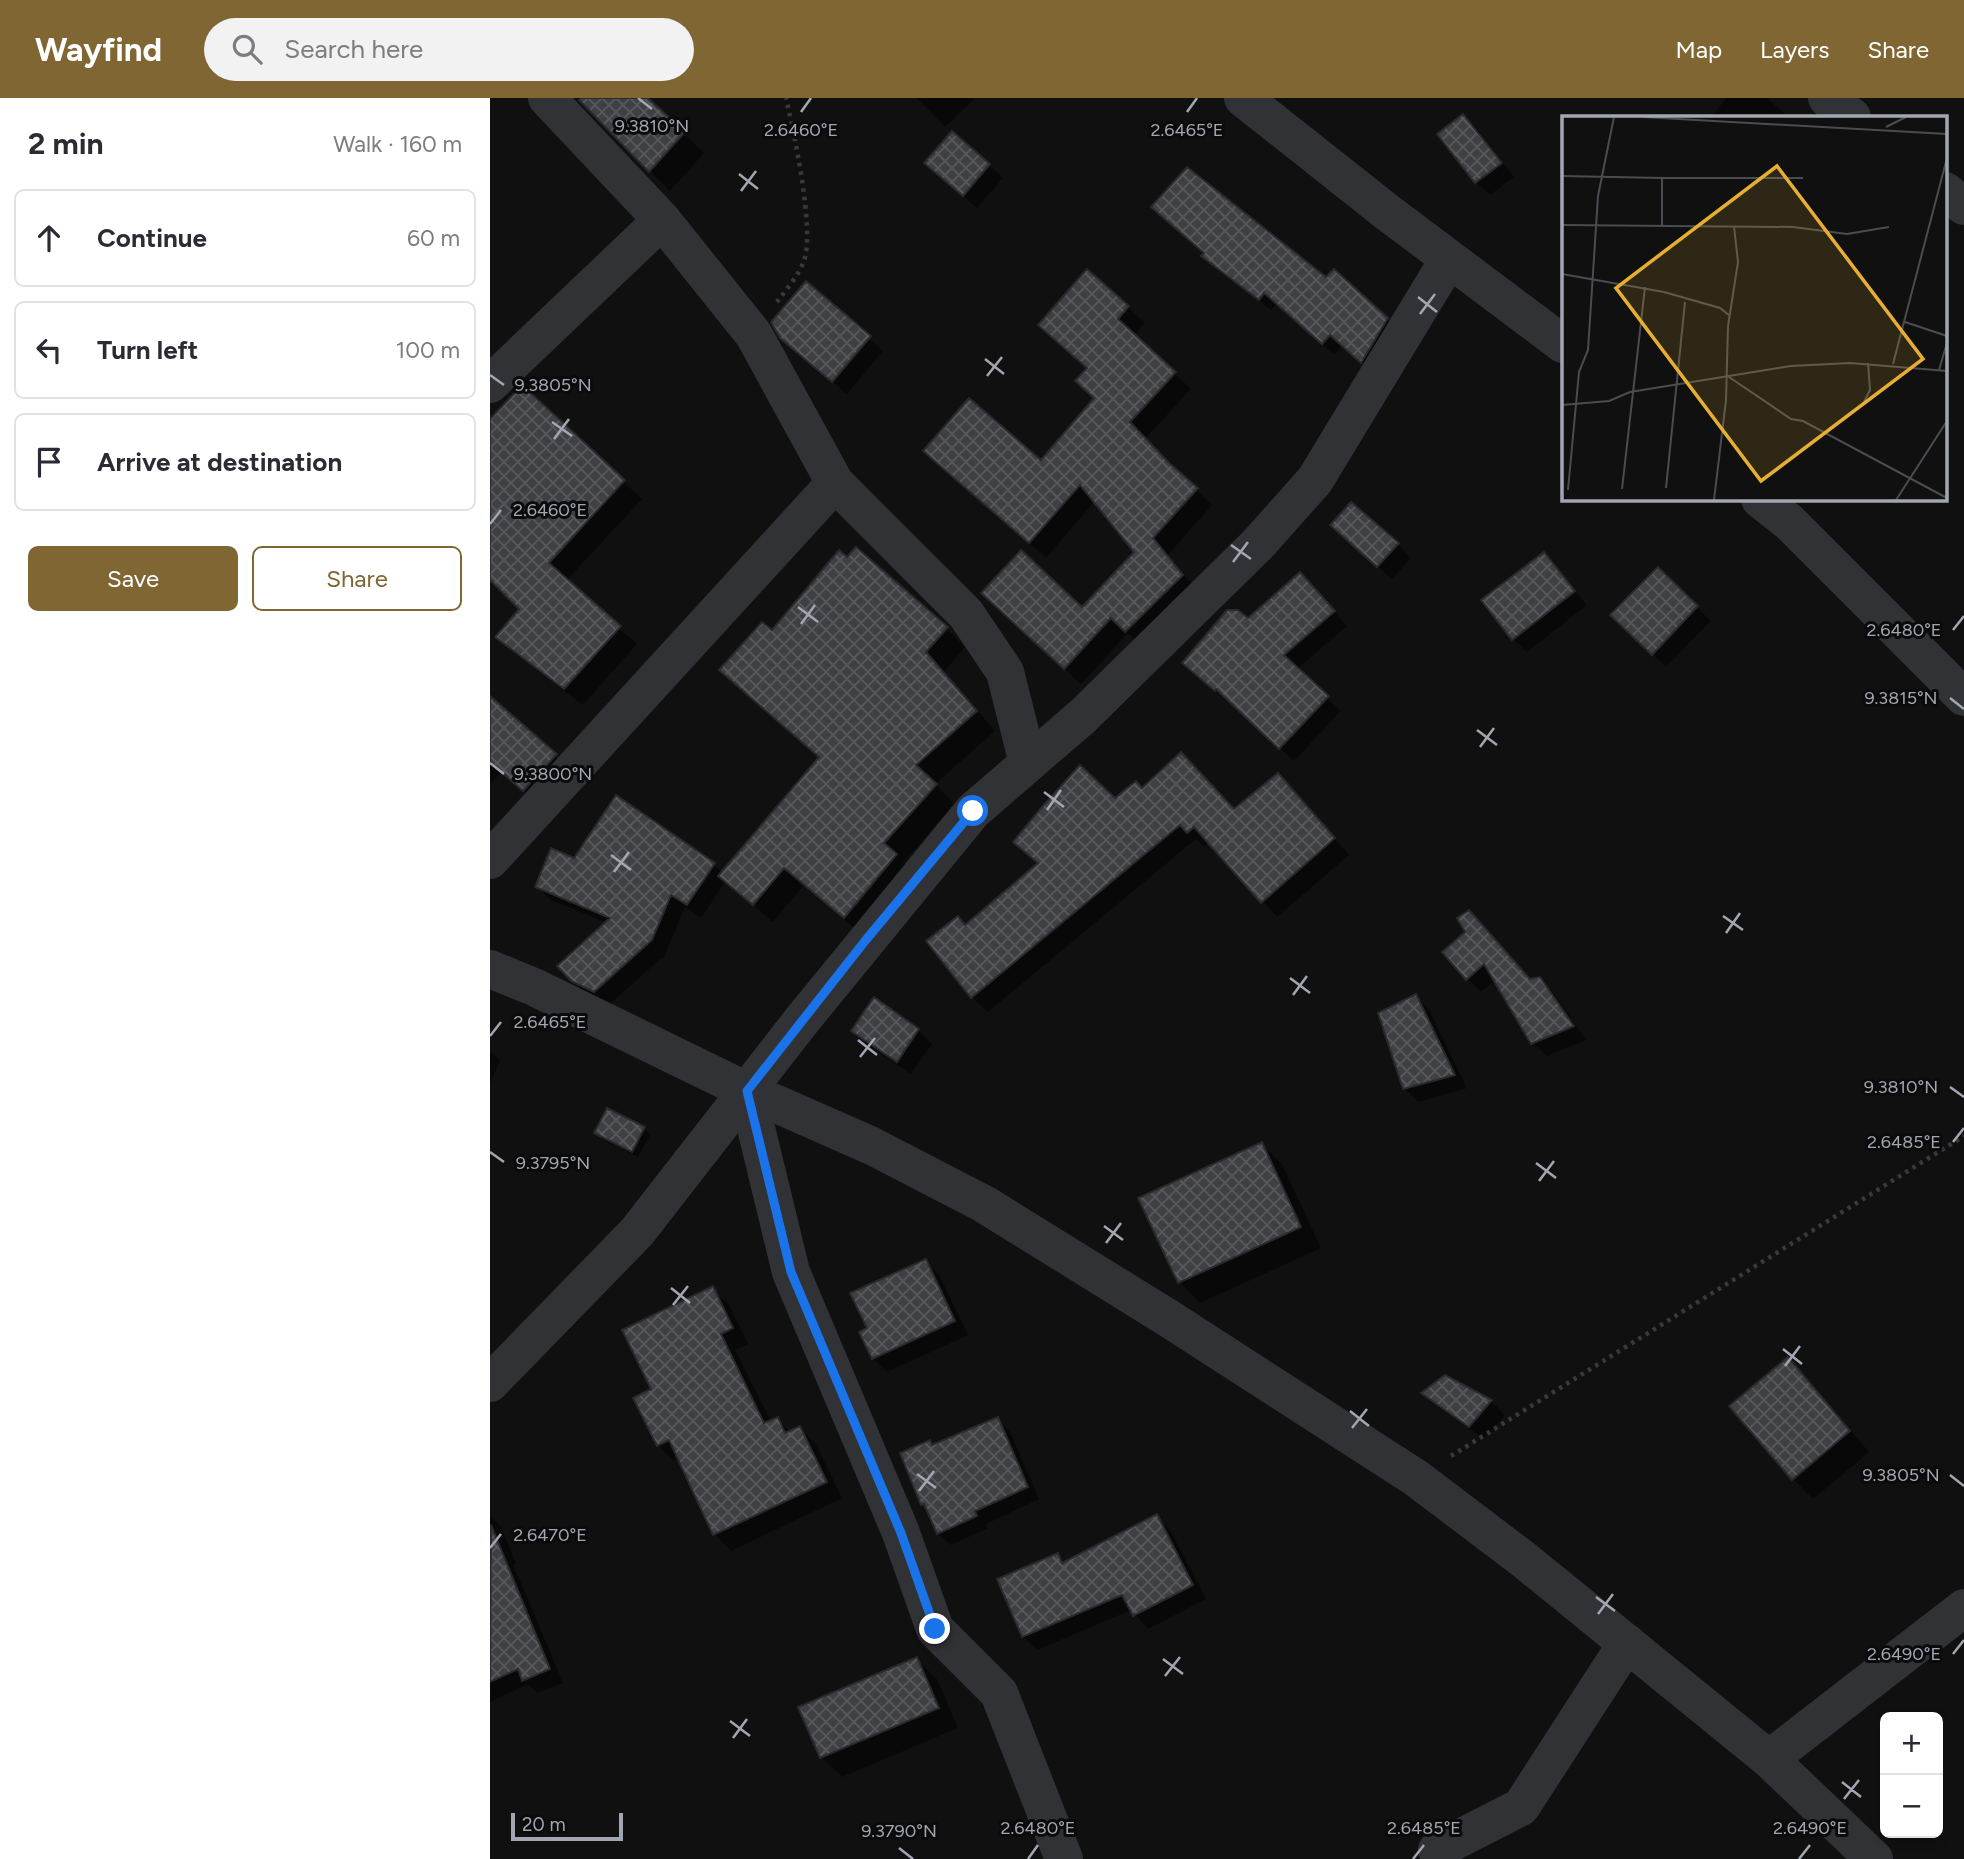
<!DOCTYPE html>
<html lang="en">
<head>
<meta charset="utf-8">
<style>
  :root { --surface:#fff; --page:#f2f2f3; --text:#2b2b33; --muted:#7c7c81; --line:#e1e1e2; --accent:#7f6633 }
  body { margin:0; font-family:Figtree,sans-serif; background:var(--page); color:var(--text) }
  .controls { position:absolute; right:21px; bottom:21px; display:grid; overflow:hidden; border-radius:10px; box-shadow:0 4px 10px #0003 }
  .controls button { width:63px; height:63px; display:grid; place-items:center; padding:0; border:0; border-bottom:2px solid var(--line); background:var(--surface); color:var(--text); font:35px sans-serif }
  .scale { position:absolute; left:21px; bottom:18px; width:112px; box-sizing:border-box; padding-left:7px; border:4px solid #a2a6b1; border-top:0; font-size:19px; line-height:24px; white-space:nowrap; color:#a2a6b1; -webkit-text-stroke:5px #0b0b0c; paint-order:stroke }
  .stop { position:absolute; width:21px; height:21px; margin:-16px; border:5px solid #1a73e8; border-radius:50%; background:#fff }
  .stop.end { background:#1a73e8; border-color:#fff; box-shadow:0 2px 7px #0008 }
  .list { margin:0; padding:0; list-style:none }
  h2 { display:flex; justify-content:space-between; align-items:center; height:91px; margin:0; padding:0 28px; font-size:30px }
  h2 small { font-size:23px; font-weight:400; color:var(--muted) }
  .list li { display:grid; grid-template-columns:46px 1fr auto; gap:21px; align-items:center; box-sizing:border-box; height:98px; margin:0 14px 14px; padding:0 14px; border:2px solid var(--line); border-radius:10px }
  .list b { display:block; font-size:26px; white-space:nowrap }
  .list em { font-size:23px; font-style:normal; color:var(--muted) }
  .actions { display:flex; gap:14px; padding:21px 28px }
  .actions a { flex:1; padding:16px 0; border:2px solid var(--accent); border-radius:10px; text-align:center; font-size:24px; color:var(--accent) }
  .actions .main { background:var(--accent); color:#fff }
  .icon { flex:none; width:38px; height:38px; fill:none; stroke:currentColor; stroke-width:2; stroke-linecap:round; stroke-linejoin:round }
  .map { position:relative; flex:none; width:1474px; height:1761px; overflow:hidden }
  header { display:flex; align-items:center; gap:42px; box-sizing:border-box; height:98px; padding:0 35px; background:var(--accent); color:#fff }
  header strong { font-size:33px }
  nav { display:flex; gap:38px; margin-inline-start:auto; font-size:24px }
  .search { width:490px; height:63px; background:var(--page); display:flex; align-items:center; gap:18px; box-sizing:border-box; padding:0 24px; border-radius:38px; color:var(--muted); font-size:26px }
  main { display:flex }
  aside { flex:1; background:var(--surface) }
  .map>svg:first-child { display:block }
</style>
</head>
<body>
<header>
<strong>Wayfind</strong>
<div class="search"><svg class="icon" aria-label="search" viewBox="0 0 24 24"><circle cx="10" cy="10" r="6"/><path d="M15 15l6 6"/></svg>Search here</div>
<nav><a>Map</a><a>Layers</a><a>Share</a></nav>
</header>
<main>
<aside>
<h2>2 min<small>Walk · 160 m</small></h2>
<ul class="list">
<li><svg class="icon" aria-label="ahead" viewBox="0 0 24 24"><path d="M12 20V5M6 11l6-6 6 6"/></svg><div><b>Continue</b></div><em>60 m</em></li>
<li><svg class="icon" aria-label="left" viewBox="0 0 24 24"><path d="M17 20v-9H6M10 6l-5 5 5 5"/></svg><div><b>Turn left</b></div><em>100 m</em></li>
<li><svg class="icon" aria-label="arrive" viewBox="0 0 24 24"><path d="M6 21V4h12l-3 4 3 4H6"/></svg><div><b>Arrive at destination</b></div></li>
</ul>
<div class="actions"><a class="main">Save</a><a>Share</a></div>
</aside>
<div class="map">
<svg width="1474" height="1761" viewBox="0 0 1474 1761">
  <defs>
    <pattern id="building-cross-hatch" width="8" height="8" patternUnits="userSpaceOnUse" patternTransform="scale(1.75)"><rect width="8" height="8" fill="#3f4044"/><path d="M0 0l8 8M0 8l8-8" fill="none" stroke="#58595d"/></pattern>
  </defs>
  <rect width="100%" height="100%" fill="#101011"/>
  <path fill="#0007" d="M88,0H155L214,55L180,93Z
    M427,0H485L455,29Z
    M1236,0H1277L1298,19H1222Z
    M973,18L987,31L1024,79L1000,97L986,84Z
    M499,67L513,80L487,110L450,78Z
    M714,158L836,182L897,221L909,233L883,275L853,247L844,257L797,213L796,214L786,206L781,212L725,170Z
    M316,186L393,253L357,296L306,253Z
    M638,209L654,225L644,237L701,291L655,341L722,407L678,457L708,494L652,549L638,535L591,586L509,511H592L646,454L605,403L556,460L452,369L551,365L605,301L598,271L550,227Z
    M32,289L152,401L76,483L147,546L93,607L25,556L8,539L31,511L0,480V324Z
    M856,441L908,446L921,460L902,481Z
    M1054,456L1097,507L1037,554L1023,541Z
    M1168,472L1221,523L1176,569L1123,517Z
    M823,490L857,528L807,571L851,613L804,663L741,604L739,605L695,565L742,509L758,522Z
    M456,530L475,549L454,574L505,633L445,686L464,706L413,765L425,777L374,838L314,787L283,824L236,783L211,820L195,809L173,861H170L119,907L96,896L82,881L117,825L61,802L47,788L84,762L126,700L224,767L233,775L331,661L251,591L282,535Z
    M0,600L79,671L48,705L12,673L0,687Z
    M653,692L745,713L804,693L859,757L787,819L719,744L714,749L706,741L498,914L482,899L438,843L468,820L476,828L549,767L525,744Z
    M979,814L1041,882L1050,881L1064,895L1096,942L1057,958L1043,945L1005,882L991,894L978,881L954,854L977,834Z
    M926,898L939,912L977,990L928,1004L914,990Z
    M363,932H428L442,946L421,976L377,946Z
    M0,953L10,963L0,985Z
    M154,1030L160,1037L148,1059L112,1041L106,1035Z
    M771,1046L792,1066L831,1150L710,1205L690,1184L651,1101Z
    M435,1163L449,1177L478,1237L397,1274L383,1260L379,1231Z
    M222,1191L239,1207L258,1246L245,1252L281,1324L288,1321L301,1335L310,1330L326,1346L352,1400L241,1453L225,1436L189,1361L184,1363L168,1347L163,1292Z
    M1298,1262L1318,1282L1379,1354L1323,1401L1303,1381Z
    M955,1279L1001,1303L1015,1317L994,1341L947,1308L934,1295Z
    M507,1321L520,1334L549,1401L496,1426L498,1430L461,1447L448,1435L438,1411L433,1406L440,1344L444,1348Z
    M0,1417L11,1429L26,1465L23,1466L73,1585L47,1595L38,1586L0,1604Z
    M666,1419L680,1432L716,1501L658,1531L641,1512L547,1552L533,1538L567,1457L576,1465Z
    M426,1561L447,1581L468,1630L352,1679L331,1659Z"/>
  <path fill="url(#building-cross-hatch)" stroke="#2a2a2d" stroke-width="2" d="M91,0H158L195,34L159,74L89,2Z
    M973,16L1012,65L985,85L947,36Z
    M462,33L500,66L473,98L434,65Z
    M697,69L836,179L844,171L898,220L871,265L840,237L832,246L774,195L769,202L711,158L714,155L661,109Z
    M597,171L639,208L628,221L686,274L640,324L679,365L708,390L663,440L693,477L635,534L621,520L574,571L491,495L531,452L592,509L644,454L590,387L539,445L433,353L479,300L551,362L604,300L585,283L597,270L548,227Z
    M316,183L381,238L342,284L290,240L281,224Z
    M32,287L135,382L59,465L131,528L74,591L5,539L29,511L0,482V321Z
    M861,404L909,445L887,469L840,427Z
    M366,449L458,529L436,554L487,613L426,667L447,686L394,745L407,756L354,820L294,770L263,807L228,778L329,659L229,572L272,524L282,532L349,452L357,459Z
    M1054,454L1085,493L1022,542L991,502Z
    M1168,469L1208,508L1162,557L1120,517Z
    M810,474L845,513L794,557L839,598L789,651L726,591L725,593L692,565L737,512H748L758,520Z
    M0,598L67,656L33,693L0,664Z
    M691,654L744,711L788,675L845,740L771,805L704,729L697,735L690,727L481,900L436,843L468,818L475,827L548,765L523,744L552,709L590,667L625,700L646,683L652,690Z
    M126,697L225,765L197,807L181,797L162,842L104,894L81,883L67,868L120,820L45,789L61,750L84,760Z
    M979,812L1040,881L1050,879L1084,928L1041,946L994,866L976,882L952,854L975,834L967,820Z
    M926,896L965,977L913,991L888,915Z
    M384,899L429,931L407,964L361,933Z
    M117,1010L155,1029L142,1054L104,1035Z
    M772,1044L811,1129L688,1185L648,1100Z
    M436,1161L465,1223L382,1261L369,1234L377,1230L360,1195Z
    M223,1188L243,1230L231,1236L274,1325L288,1319L295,1335L310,1328L337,1384L223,1437L179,1342L167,1348L143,1300L161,1291L132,1232Z
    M1298,1259L1360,1333L1302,1382L1239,1308Z
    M955,1277L1002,1302L979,1329L931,1295Z
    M508,1319L538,1389L485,1413L487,1418L447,1436L434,1406L431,1407L410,1355L440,1342L442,1347Z
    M667,1416L703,1487L643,1518L632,1497L532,1539L507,1481L568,1455L572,1465Z
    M1,1427L60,1571L32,1583L28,1571L0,1584Z
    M427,1559L449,1610L330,1660L308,1609Z"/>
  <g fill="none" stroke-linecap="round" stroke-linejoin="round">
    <path stroke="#37393d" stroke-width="4.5" stroke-dasharray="3.5 5" stroke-linecap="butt" d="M287,204C296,192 308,178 314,163C325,132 304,35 296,0
      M961,1358L1474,1038"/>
    <path stroke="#313236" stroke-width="38" d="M57,0L172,122L264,237L345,385L476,516L515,574L538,665
      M753,0L897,114L1073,246
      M1337,0L1362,19
      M1455,93L1474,108
      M0,286L172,122
      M1270,401L1299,424L1474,599
      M0,762L345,385
      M0,871L44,889L257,993L382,1048L494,1106L678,1220L926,1380L1033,1461L1279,1661L1384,1761
      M257,993L301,1174L411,1435L445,1531L509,1595L574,1761
      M0,1285L147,1134L312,922L483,713L593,618L768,446L825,382L959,161
      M1279,1661L1474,1510
      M947,1752L1031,1709L1137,1545"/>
  </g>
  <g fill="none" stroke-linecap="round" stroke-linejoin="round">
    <path stroke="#1a73e8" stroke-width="9" d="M445,1531L411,1435L301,1174L257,993L375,843L483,713"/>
  </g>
  <path fill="none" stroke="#a2a6b1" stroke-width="2.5" d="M148,0L162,11M311,14L321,0M697,14L707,0M249,76L268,91M251,93L266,73M928,199L947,214M930,216L945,196M495,261L514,276M0,277L14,287M497,278L512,259M62,324L82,338M64,341L79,321M0,426L11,412M741,447L761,461M743,464L758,444M308,509L328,524M311,526L325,507M1463,532L1474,518M1460,600L1474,611M987,632L1007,647M990,649L1004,630M0,665L14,676M554,694L574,709M557,712L571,692M121,757L141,772M124,774L139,754M1233,818L1253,832M1236,835L1250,815M800,880L820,895M803,897L817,878M0,938L11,924M368,942L387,957M370,959L385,940M1460,989L1474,999M1463,1044L1474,1030M0,1054L14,1064M1046,1065L1066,1080M1049,1083L1064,1063M614,1128L633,1142M616,1145L631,1125M181,1190L200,1205M183,1207L198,1188M1293,1251L1312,1266M1295,1268L1310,1248M860,1313L879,1328M862,1330L877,1311M427,1376L446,1390M1460,1377L1474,1388M429,1393L444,1373M0,1450L11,1436M1106,1499L1125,1513M1108,1516L1123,1496M1463,1556L1474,1542M673,1561L693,1576M675,1578L690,1559M240,1623L260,1638M243,1640L257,1621M1352,1684L1371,1699M1354,1701L1369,1682M409,1750L423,1761M538,1761L548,1747M923,1761L934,1747M1309,1761L1320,1747"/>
  <g transform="translate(1072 18)">
    <rect width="385" height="385" fill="#101011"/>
    <path fill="none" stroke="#4a4c51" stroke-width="2" d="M81,1L385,18M324,11L344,1M0,60L100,62V109M100,62H241M0,109L231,111L285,118L327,111M0,158L102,176L158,192L168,200M343,206L385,220M331,248L385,42M377,254L385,227M164,259L229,303L241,305L385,382M302,286L308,274L306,247M0,289L47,285L68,276L229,250L288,247L385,255M104,372L123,186M60,373L83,171M6,374L17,256L26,234L36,80L52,1M152,384L164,284L166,210L176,146L172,110M334,384L385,305"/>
    <path fill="#e6af33" fill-opacity="0.15" stroke="#e6af33" stroke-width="3.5" d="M215,50L361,243L199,365L54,172Z"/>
    <rect width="385" height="385" fill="none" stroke="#a2a6b1" stroke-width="3.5"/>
  </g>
  <g font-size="18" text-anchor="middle" fill="#a2a6b1" stroke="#0b0b0c" stroke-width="6" stroke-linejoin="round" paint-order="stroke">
    <text x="162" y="34">9.3810°N</text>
    <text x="311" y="38">2.6460°E</text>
    <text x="697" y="38">2.6465°E</text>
    <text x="63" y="293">9.3805°N</text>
    <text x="60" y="418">2.6460°E</text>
    <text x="1414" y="538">2.6480°E</text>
    <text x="1411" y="606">9.3815°N</text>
    <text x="63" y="682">9.3800°N</text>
    <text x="60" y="930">2.6465°E</text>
    <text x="1411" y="995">9.3810°N</text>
    <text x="1414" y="1050">2.6485°E</text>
    <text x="63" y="1071">9.3795°N</text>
    <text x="1411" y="1383">9.3805°N</text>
    <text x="60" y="1443">2.6470°E</text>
    <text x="1414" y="1562">2.6490°E</text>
    <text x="548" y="1736">2.6480°E</text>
    <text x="934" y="1736">2.6485°E</text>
    <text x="1320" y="1736">2.6490°E</text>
    <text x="409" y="1739">9.3790°N</text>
  </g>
</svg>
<div class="controls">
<button>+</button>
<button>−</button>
</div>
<div class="scale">20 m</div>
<div class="stop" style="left:483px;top:713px"></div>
<div class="stop end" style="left:445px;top:1531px"></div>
</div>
</main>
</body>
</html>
